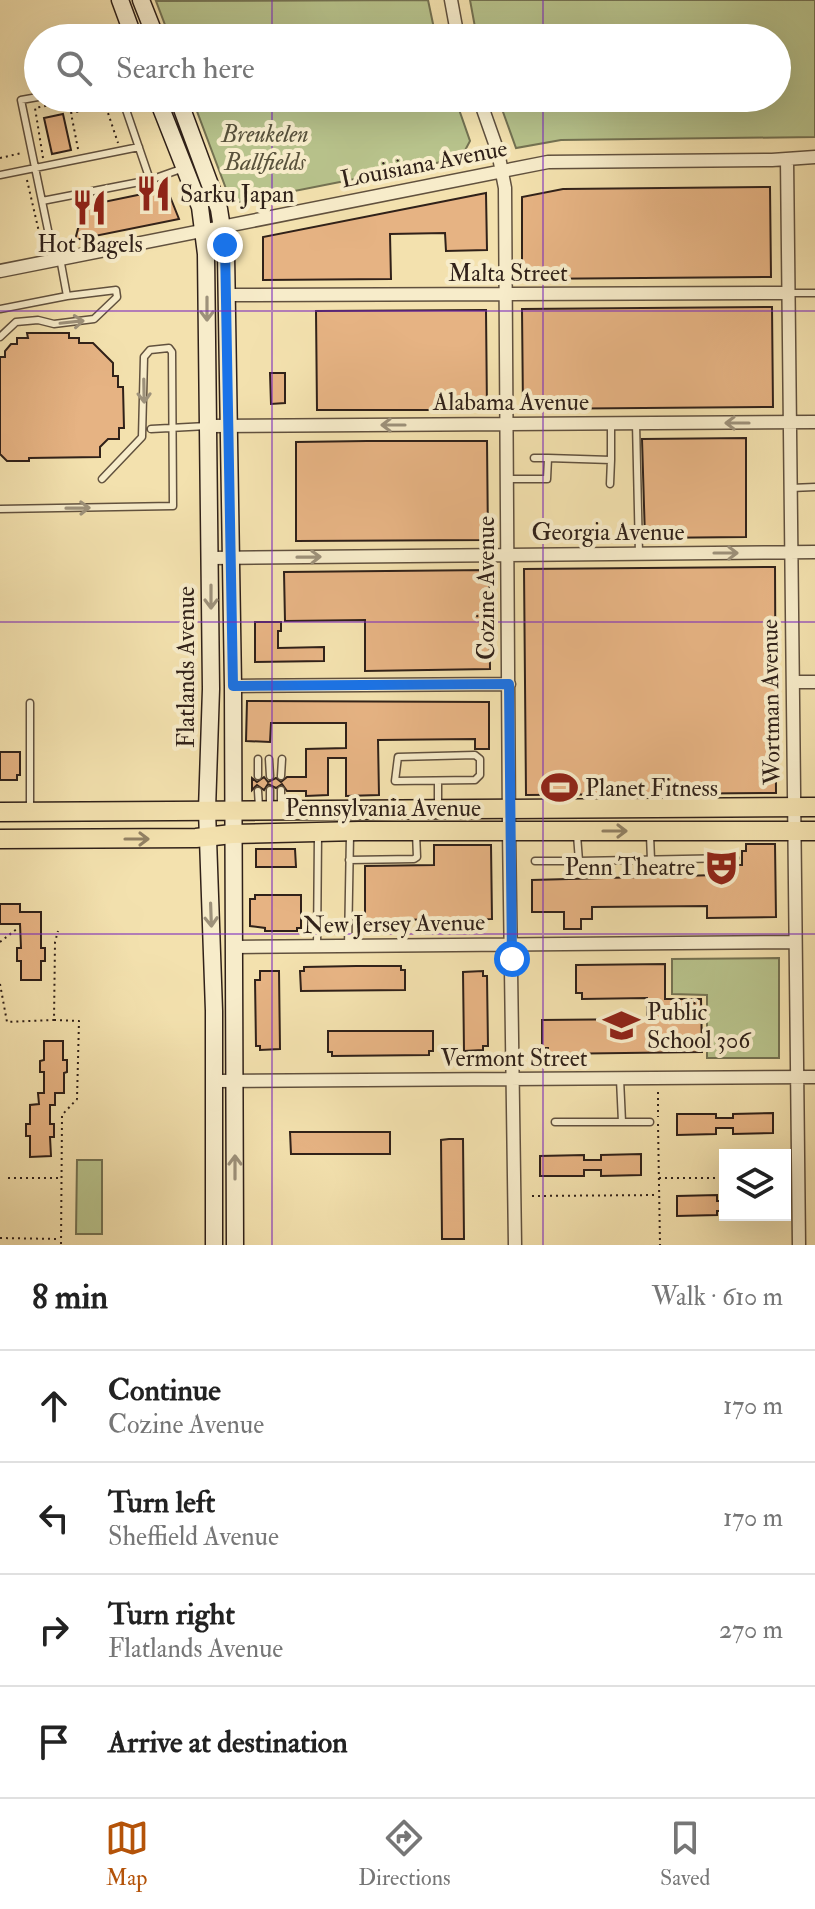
<!DOCTYPE html>
<html lang="en">
<head>
<meta charset="utf-8">
<style>
  :root { --surface:#fff; --page:#f6f6f6; --text:#222; --muted:#767676; --line:#e0e0e0; --accent:#b45309 }
  body { margin:0; font-family:"IM FELL Double Pica",serif; background:var(--page); color:var(--text) }
  .controls { position:absolute; right:24px; bottom:24px; display:grid; overflow:hidden; border-radius:0px; box-shadow:0 8px 32px #0002 }
  .controls button { width:72px; height:72px; display:grid; place-items:center; padding:0; border:0; border-bottom:2px solid var(--line); background:var(--surface); color:var(--text); font:40px sans-serif }
  .stop { position:absolute; width:24px; height:24px; margin:-18px; border:6px solid #1a73e8; border-radius:50%; background:#fff }
  .stop.end { background:#1a73e8; border-color:#fff; box-shadow:0 2px 8px #0008 }
  .list { margin:0; padding:0; list-style:none }
  h2 { display:flex; justify-content:space-between; align-items:center; height:104px; margin:0; padding:0 32px; font-size:34px }
  h2 small { font-size:26px; font-weight:400; color:var(--muted) }
  .list li { display:grid; grid-template-columns:52px 1fr auto; gap:24px; align-items:center; box-sizing:border-box; height:112px; padding:0 32px; border-top:2px solid var(--line) }
  .list b { display:block; font-size:30px; white-space:nowrap }
  .list p { margin:0; font-size:26px; white-space:nowrap; color:var(--muted) }
  .list em { font-size:26px; font-style:normal; color:var(--muted) }
  .icon { flex:none; width:44px; height:44px; fill:none; stroke:currentColor; stroke-width:2; stroke-linecap:round; stroke-linejoin:round }
  .map { position:relative; flex:none; width:815px; height:1245px; overflow:hidden }
  .search { position:absolute; background:var(--surface); box-shadow:0 8px 32px #0002; left:24px; right:24px; top:24px; height:88px; display:flex; align-items:center; gap:20px; box-sizing:border-box; padding:0 28px; border-radius:44px; color:var(--muted); font-size:30px }
  .sheet { height:552px; background:var(--surface) }
  nav { display:flex; justify-content:space-around; align-items:center; box-sizing:border-box; height:112px; border-top:2px solid var(--line); background:var(--surface); font-size:22px; color:var(--muted) }
  nav a { display:grid; justify-items:center; gap:4px }
  nav .on { color:var(--accent) }
  .map>svg:first-child { display:block }
</style>
</head>
<body>
<div class="map">
<svg width="815" height="1245" viewBox="0 0 815 1245">
  <rect width="100%" height="100%" fill="#f3e1ae"/>
  <filter id="stains"><feTurbulence type="fractalNoise" baseFrequency=".0025" numOctaves="4"/><feColorMatrix values="0 0 0 0 .2 0 0 0 0 .09 0 0 0 0 .02 0 0 0 .5 -.17"/></filter>
  <radialGradient id="worn" r=".72"><stop offset=".6" stop-color="#630" stop-opacity="0"/><stop offset="1" stop-color="#630" stop-opacity=".3"/></radialGradient>
  <path fill="#b8c38c" stroke="#747252" stroke-width="2" d="M428,0L436,38H170L156,1Z
    M470,0H815V137L561,140L516,148L498,98H777V38H477Z
    M192,98H455L470,141L461,158L234,203L231,202Z
    M779,958V1058H707V995L672,994V959Z
    M77,1160H102V1234H76Z"/>
  <path fill="#e6b383" stroke="#302119" stroke-width="2" d="M63,114L71,150L52,154L44,118Z
    M770,187L771,277L522,279V197L563,189Z
    M167,189L179,219L75,240L84,206Z
    M486,193L487,250L446,251L445,233L390,234L391,279L263,280V237Z
    M772,307L773,407L523,409L522,309Z
    M486,310L487,410H317L316,311Z
    M27,333H69V338H79V343H93L113,363V376H118V387H123L124,428H119V439H108L100,447V457L29,458V461H7L0,454V357H5V351L11,344H17V338H28Z
    M270,373H285V403L271,404Z
    M746,438V537L645,538L642,439Z
    M367,441H487L488,540L296,541V442Z
    M775,567L776,793L526,795L524,569Z
    M489,570L490,669L365,671V620L285,621L284,572Z
    M255,622H281V631H278V648L324,647V661L255,662Z
    M247,701L489,702V749H475V739L378,740L379,795L346,796V758H328V795L306,796V791H287L282,784L276,788L268,784L264,790L257,785L252,790V778L257,782L264,777L268,782L276,778L281,782L287,777H306V749L346,748V723H271L270,742L246,741Z
    M0,752H20V775H17V780H0Z
    M746,844H775L776,917L707,918V906L592,907V919H581V929H564V912H532V880L717,875V865H742V851H746Z
    M434,845H491L492,919L365,920V866L434,865Z
    M256,849H295L296,867H256Z
    M255,895H301V928H297V931H265V928L250,926V899H255Z
    M0,904H20V912H41V948H45V961H41V980H21V961H17V948H21L20,924H0Z
    M665,964V999H701L702,1052L548,1054V1048H542V1020L647,1019V998L582,999V993H576V965Z
    M356,966H401V970H405V990L301,991L300,971H304V967Z
    M260,971H279L280,1049L260,1050V1046H256L255,980H260Z
    M483,971V976H487L488,1046H483V1050L464,1051L463,972Z
    M328,1031H433V1051H429V1055L332,1056V1052H328Z
    M44,1041H63V1060H67V1072L64,1073V1093H55V1105H50V1124H54V1137H50L51,1156L30,1157V1136H26V1124H30V1105L39,1104L38,1093H44V1072H40V1061L44,1060Z
    M773,1113V1133L733,1134V1128H716V1134L677,1135V1114H716V1118H733V1114Z
    M290,1132H390V1154H291Z
    M449,1139H463L464,1239H442L441,1140Z
    M641,1154V1175L601,1176V1170H584V1176H540V1156L584,1155V1160H601V1155Z
    M717,1195V1201H725V1211H717V1215L677,1216V1196Z"/>
  <g fill="none" stroke-linecap="round" stroke-linejoin="round">
    <defs>
      <path id="service" d="M38,97L21,100L54,259
        M0,175L139,147
        M150,180L181,169
        M42,201L150,180L122,98
        M789,293H815
        M0,309L67,296
        M0,337L16,322L38,320L54,324L94,319L117,297L116,290L67,296L60,258
        M636,423L639,554
        M151,429L207,426
        M534,458H548
        M611,460V424
        M507,479H547L548,458L611,460L610,484
        M791,488L815,487
        M0,509L173,506L172,352L169,348L150,350L144,357L142,437L102,479
        M475,755L480,759V775L475,780L395,781L398,757Z
        M258,759V776
        M269,759L270,776
        M281,776L282,759
        M438,782V807
        M270,790V807
        M258,791L259,807
        M281,806V790
        M30,808V703
        M650,835L651,860
        M349,860L414,859L417,857L416,833
        M535,861H579L577,835
        M579,861L735,858
        M317,947L318,835
        M348,947L350,835
        M555,1122H622L620,1079
        M622,1122H650"/>
      <path id="minor" d="M451,0L458,38
        M479,98L498,152L505,188L509,831L515,1245
        M787,159L799,1245
        M0,271L548,162L772,160L815,157
        M227,295L789,293
        M207,426L815,422
        M210,558L815,552
        M793,682H815
        M233,686L509,684
        M233,947L795,942
        M214,1081L815,1077"/>
      <path id="secondary" d="M120,0L134,38
        M141,0L156,38
        M157,98L200,207L206,254L211,689L207,810L214,1011V1245
        M178,98L219,209L226,254L233,686L235,1245"/>
      <path id="primary" d="M0,812L815,807
        M0,839L196,838L232,834L359,831H815"/>
    </defs>
    <use href="#service" stroke="#61513e" stroke-width="9"/>
    <use href="#minor" stroke="#61513e" stroke-width="15"/>
    <use href="#secondary" stroke="#302119" stroke-width="19"/>
    <use href="#primary" stroke="#302119" stroke-width="21"/>
    <path stroke="#302119" stroke-width="2" stroke-dasharray="2 4" stroke-linecap="butt" d="M109,98L113,108L108,113L118,143
      M78,149L71,113L81,111L79,101
      M0,158L22,153
      M43,158L35,108L86,98
      M27,180L39,232
      M0,942L18,928
      M0,984L7,1022L54,1020L55,942L58,931
      M54,1020L79,1021L77,1099L62,1115L61,1245
      M658,1092V1117
      M658,1124L660,1245
      M8,1178H60
      M659,1178H725
      M532,1196L658,1195
      M0,1238L59,1239"/>
    <use href="#service" stroke="#f7ecca" stroke-width="6"/>
    <use href="#minor" stroke="#f7ecca" stroke-width="12"/>
    <use href="#secondary" stroke="#f7ecca" stroke-width="16"/>
    <use href="#primary" stroke="#f3e1ae" stroke-width="18"/>
  </g>
  <defs><path id="oneway-shaft" d="M-6 0H5M1.5-3L5.5 0L1.5 3" fill="none" stroke-width="1.6" stroke-linecap="round" stroke-linejoin="round" transform="scale(2)"/></defs>
  <g stroke="#9d917a">
    <use href="#oneway-shaft" transform="translate(207 309) rotate(90)"/>
    <use href="#oneway-shaft" transform="translate(72 322) rotate(-6)"/>
    <use href="#oneway-shaft" transform="translate(144 391) rotate(89)"/>
    <use href="#oneway-shaft" transform="translate(737 423) rotate(180)"/>
    <use href="#oneway-shaft" transform="translate(393 425) rotate(180)"/>
    <use href="#oneway-shaft" transform="translate(78 508) rotate(-1)"/>
    <use href="#oneway-shaft" transform="translate(726 553)"/>
    <use href="#oneway-shaft" transform="translate(309 557) rotate(-1)"/>
    <use href="#oneway-shaft" transform="translate(211 597) rotate(90)"/>
    <use href="#oneway-shaft" transform="translate(211 915) rotate(88)"/>
    <use href="#oneway-shaft" transform="translate(235 1167) rotate(-90)"/>
  </g>
  <g stroke="#928164">
    <use href="#oneway-shaft" transform="translate(615 831)"/>
    <use href="#oneway-shaft" transform="translate(137 839)"/>
  </g>
  <g fill="none" stroke-linecap="round" stroke-linejoin="round">
    <path stroke="#1a73e8" stroke-width="10" d="M225,245L233,686L509,684L512,959"/>
  </g>
  <path fill="none" stroke="#7b2cbf" stroke-width="2" stroke-opacity="0.55" d="M272,0V38M543,0V38M272,98V1245M543,98V1245M0,311H815M0,622H815M0,934H815"/>
  <defs>
    <symbol id="restaurant-bare" viewBox="-9 -9 18 18"><path d="M-5-6h1v4h1v-4h1v4h1v-4h1v5L-1.5 .5V6h-2V.5L-5-1ZM5-6V6H3V1.5H1.5Q1.5-4 5-6Z" fill="#8f2418" stroke="#f7ecca" stroke-width="2.5" paint-order="stroke"/></symbol>
    <symbol id="stadium-bare" viewBox="-9 -9 18 18"><path d="M0-5a6.5 5 0 1 0 0 10a6.5 5 0 1 0 0-10ZM-3.5-1.8h7v3.6h-7Z" fill="#8f2418" stroke="#f7ecca" stroke-width="2.5" paint-order="stroke"/></symbol>
    <symbol id="theatre-bare" viewBox="-9 -9 18 18"><path d="M-5-5.5Q0-4 5-5.5V0Q5 5 0 6Q-5 5-5 0ZM-3.3-2.5H-1v1.5H-3.3ZM1-2.5H3.3v1.5H1ZM-2.8 1Q0 5.5 2.8 1Z" fill="#8f2418" stroke="#f7ecca" stroke-width="2.5" paint-order="stroke"/></symbol>
    <symbol id="school-bare" viewBox="-9 -9 18 18"><path d="M0-5L7-2L0 1L-7-2ZM-4 1L0 2.5L4 1V4Q0 6-4 4Z" fill="#8f2418" stroke="#f7ecca" stroke-width="2.5" paint-order="stroke"/></symbol>
  </defs>
  <g fill-rule="evenodd">
    <use href="#restaurant-bare" x="128" y="168" width="51" height="51"/>
    <use href="#restaurant-bare" x="64" y="182" width="51" height="51"/>
    <use href="#stadium-bare" x="534" y="762" width="51" height="51"/>
    <use href="#theatre-bare" x="696" y="842" width="51" height="51"/>
    <use href="#school-bare" x="596" y="1000" width="51" height="51"/>
  </g>
  <g text-anchor="middle" dominant-baseline="central" stroke-width="8" stroke-linejoin="round" paint-order="stroke">
    <g font-size="24" font-style="italic" fill="#59523c" stroke="#f7ecca">
      <text x="265" y="134">Breukelen<tspan x="265" dy="28">Ballfields</tspan></text>
    </g>
    <g font-size="24" fill="#302119" stroke="#f7ecca">
      <text transform="translate(424 164) rotate(-11)">Louisiana Avenue</text>
      <text x="508" y="273">Malta Street</text>
      <text x="511" y="402">Alabama Avenue</text>
      <text x="608" y="532">Georgia Avenue</text>
      <text transform="translate(486 588) rotate(-90)">Cozine Avenue</text>
      <text transform="translate(186 667) rotate(-90)">Flatlands Avenue</text>
      <text transform="translate(771 702) rotate(-91)">Wortman Avenue</text>
      <text x="383" y="808">Pennsylvania Avenue</text>
      <text transform="translate(394 924) rotate(-1)">New Jersey Avenue</text>
      <text x="514" y="1058">Vermont Street</text>
    </g>
    <g font-size="24" fill="#302119" stroke="#f7ecca" text-anchor="start">
      <text x="180" y="194">Sarku Japan</text>
      <text x="90" y="244" text-anchor="middle">Hot Bagels</text>
      <text x="585" y="788">Planet Fitness</text>
      <text x="695" y="867" text-anchor="end">Penn Theatre</text>
      <text x="647" y="1012">Public<tspan x="647" dy="28">School 306</tspan></text>
    </g>
  </g>
  <rect width="100%" height="100%" filter="url(#stains)"/>
  <rect width="100%" height="100%" fill="url(#worn)"/>
</svg>
<div class="controls">
<button><svg class="icon" aria-label="layers" viewBox="0 0 24 24"><path d="M12 4l9 5-9 5-9-5zM3 14l9 5 9-5"/></svg></button>
</div>
<div class="stop" style="left:512px;top:959px"></div>
<div class="stop end" style="left:225px;top:245px"></div>
<div class="search"><svg class="icon" aria-label="search" viewBox="0 0 24 24"><circle cx="10" cy="10" r="6"/><path d="M15 15l6 6"/></svg>Search here</div>
</div>
<section class="sheet">
<h2>8 min<small>Walk · 610 m</small></h2>
<ul class="list">
<li><svg class="icon" aria-label="ahead" viewBox="0 0 24 24"><path d="M12 20V5M6 11l6-6 6 6"/></svg><div><b>Continue</b><p>Cozine Avenue</p></div><em>170 m</em></li>
<li><svg class="icon" aria-label="left" viewBox="0 0 24 24"><path d="M17 20v-9H6M10 6l-5 5 5 5"/></svg><div><b>Turn left</b><p>Sheffield Avenue</p></div><em>170 m</em></li>
<li><svg class="icon" aria-label="right" viewBox="0 0 24 24"><path d="M7 20v-9h11M14 6l5 5-5 5"/></svg><div><b>Turn right</b><p>Flatlands Avenue</p></div><em>270 m</em></li>
<li><svg class="icon" aria-label="arrive" viewBox="0 0 24 24"><path d="M6 21V4h12l-3 4 3 4H6"/></svg><div><b>Arrive at destination</b></div></li>
</ul>
</section>
<nav>
<a class="on"><svg class="icon" aria-label="map" viewBox="0 0 24 24"><path d="M3 6l6-2 6 2 6-2v14l-6 2-6-2-6 2zM9 4v14M15 6v14"/></svg>Map</a>
<a><svg class="icon" aria-label="directions" viewBox="0 0 24 24"><path d="M12 3l9 9-9 9-9-9zM9 14v-3h6M13 9l2 2-2 2"/></svg>Directions</a>
<a><svg class="icon" aria-label="saved" viewBox="0 0 24 24"><path d="M7 4h10v16l-5-4-5 4z"/></svg>Saved</a>
</nav>
</body>
</html>
